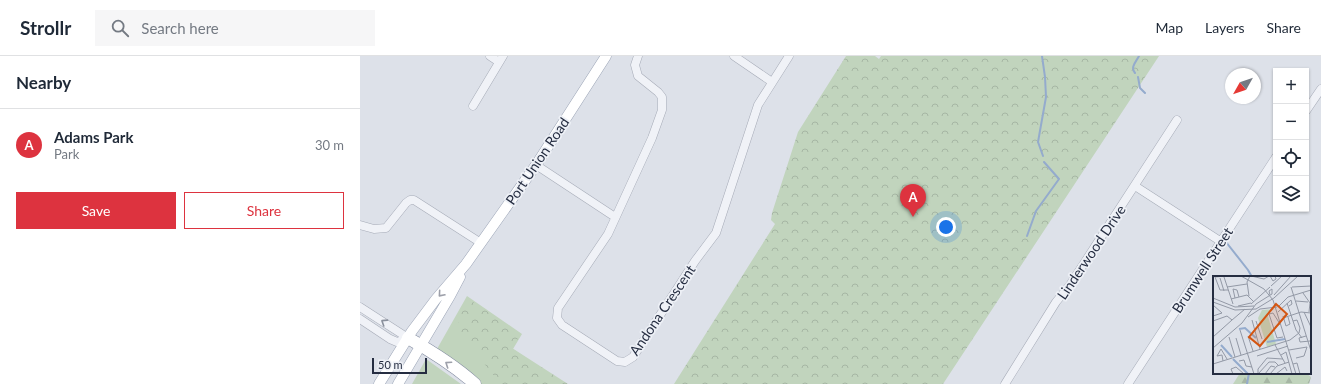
<!DOCTYPE html>
<html lang="en">
<head>
<meta charset="utf-8">
<style>
  :root { --surface:#fff; --page:#f6f6f7; --text:#1f2937; --muted:#747a83; --line:#e0e1e3; --accent:#dd333f }
  body { margin:0; font-family:Lato,sans-serif; background:var(--page); color:var(--text) }
  .controls { position:absolute; right:12px; top:12px; display:grid; overflow:hidden; border-radius:0px; box-shadow:0 1px 3px #0004 }
  .controls button { width:36px; height:36px; display:grid; place-items:center; padding:0; border:0; border-bottom:1px solid var(--line); background:var(--surface); color:var(--text); font:20px sans-serif }
  .compass { position:absolute; left:865px; top:12px; width:36px; height:36px; border-radius:50%; background:var(--surface); box-shadow:0 1px 3px #0004; rotate:230deg }
  .scale { position:absolute; left:12px; bottom:10px; width:55px; box-sizing:border-box; padding-left:4px; border:2px solid #252d41; border-top:0; font-size:11px; line-height:14px; white-space:nowrap; color:#252d41; -webkit-text-stroke:3px #edf0f6; paint-order:stroke }
  .you { position:absolute; left:586px; top:171px; width:14px; height:14px; margin:-10px; border:3px solid #fff; border-radius:50%; background:#1a73e8; box-shadow:0 0 0 6px #1a73e833 }
  .badge { display:grid; place-items:center; width:26px; height:26px; border-radius:50%; background:var(--accent); color:#fff; font-size:13px; font-weight:700 }
  .pin { position:absolute; translate:-50% -33px; filter:drop-shadow(0 1px 2px #0008) }
  .pin::after { content:''; position:absolute; top:21px; width:14px; height:12px; background:inherit; clip-path:polygon(0 0,100% 0,50% 100%) }
  .list { margin:0; padding:0; list-style:none }
  h2 { display:flex; justify-content:space-between; align-items:center; height:52px; margin:0; padding:0 16px; font-size:17px }
  h2 small { font-size:13px; font-weight:400; color:var(--muted) }
  .list li { display:grid; grid-template-columns:26px 1fr auto; gap:12px; align-items:center; box-sizing:border-box; height:72px; padding:0 16px; border-top:1px solid var(--line) }
  .list b { display:block; font-size:15px; white-space:nowrap }
  .list p { margin:0; font-size:13px; white-space:nowrap; color:var(--muted) }
  .list em { font-size:13px; font-style:normal; color:var(--muted) }
  .actions { display:flex; gap:8px; padding:12px 16px }
  .actions a { flex:1; padding:9px 0; border:1px solid var(--accent); border-radius:0px; text-align:center; font-size:14px; color:var(--accent) }
  .actions .main { background:var(--accent); color:#fff }
  .icon { flex:none; width:22px; height:22px; fill:none; stroke:currentColor; stroke-width:2; stroke-linecap:round; stroke-linejoin:round }
  .map { position:relative; flex:none; width:961px; height:328px; overflow:hidden }
  header { display:flex; align-items:center; gap:24px; box-sizing:border-box; height:56px; padding:0 20px; background:var(--surface); border-bottom:1px solid var(--line) }
  header strong { font-size:19px }
  nav { display:flex; gap:22px; margin-inline-start:auto; font-size:14px }
  .search { width:280px; height:36px; background:var(--page); display:flex; align-items:center; gap:10px; box-sizing:border-box; padding:0 14px; border-radius:0px; color:var(--muted); font-size:15px }
  main { display:flex }
  aside { flex:1; background:var(--surface) }
  .map>svg:first-child { display:block }
</style>
</head>
<body>
<header>
<strong>Strollr</strong>
<div class="search"><svg class="icon" aria-label="search" viewBox="0 0 24 24"><circle cx="10" cy="10" r="6"/><path d="M15 15l6 6"/></svg>Search here</div>
<nav><a>Map</a><a>Layers</a><a>Share</a></nav>
</header>
<main>
<aside>
<h2>Nearby<small></small></h2>
<ul class="list">
<li><span class="badge">A</span><div><b>Adams Park</b><p>Park</p></div><em>30 m</em></li>
</ul>
<div class="actions"><a class="main">Save</a><a>Share</a></div>
</aside>
<div class="map">
<svg width="961" height="328" viewBox="0 0 961 328">
  <defs>
    <pattern id="forest-firs" width="22" height="20" patternUnits="userSpaceOnUse"><rect width="22" height="20" fill="#c1d4bd"/><path d="M5 1l3.5 6h-7zM16 11l3.5 6h-7z" fill="#a6b6a4"/></pattern>
    <pattern id="park-crowns" width="20" height="18" patternUnits="userSpaceOnUse"><rect width="20" height="18" fill="#c1d4bd"/><path d="M2 6a3 3 0 1 1 6 0M12 15a3 3 0 1 1 6 0" fill="none" stroke="#a6b6a4"/></pattern>
  </defs>
  <rect width="100%" height="100%" fill="#dde1e9"/>
  <path fill="#c1d4bd" d="M107,240L162,278L153,293L204,328H119L77,293Z
    M66,303L101,328H52Z"/>
  <path fill="url(#forest-firs)" d="M880,317H946L951,321L949,328H873Z"/>
  <path fill="url(#park-crowns)" d="M486,0H515L519,3L521,0H799L583,328H314L415,168L411,164L412,157L438,76Z
    M110,244L161,278L152,292L208,328H141L97,275L100,258Z"/>
  <g fill="none" stroke-linecap="round" stroke-linejoin="round">
    <path stroke="#94abcd" stroke-width="2" d="M682,0L685,21L686,41L678,86L683,100
      M775,17C770,11 776,6 779,0
      M778,21L780,32L785,37
      M667,180L676,155L699,123L684,106
      M866,186L888,214L892,221
      M887,328L889,317"/>
    <defs>
      <path id="minor" d="M130,0L139,6
        M278,0L275,9L278,20L298,36L302,41V54L292,82L248,178L198,252L197,262L202,269L257,305L265,306L273,301L335,205L356,177L398,49L429,0
        M374,0L412,26
        M113,50L143,0
        M946,55L961,33
        M176,109L255,161
        M775,130L860,185
        M0,169L14,173L26,172L46,147L50,144H54L121,187
        M0,251L48,282
        M0,263L30,283L37,286L48,282
        M645,328L696,246L710,229L817,64
        M768,328L916,101"/>
      <path id="major" d="M19,328L52,275L76,243L106,208L176,109L246,0
        M38,328L90,240L100,221"/>
      <path id="highway" d="M48,282C71,295 95,310 115,328"/>
    </defs>
    <use href="#minor" stroke="#a6abb7" stroke-width="9"/>
    <use href="#major" stroke="#9ba4b6" stroke-width="11"/>
    <use href="#highway" stroke="#838ca1" stroke-width="13"/>
    <use href="#minor" stroke="#f0f2f7" stroke-width="8"/>
    <use href="#major" stroke="#fff" stroke-width="10"/>
    <use href="#highway" stroke="#fff" stroke-width="12"/>
  </g>
  <defs><path id="oneway-chevron" d="M-2-3.5L2.5 0L-2 3.5" fill="none" stroke-width="1.6" stroke-linecap="round" stroke-linejoin="round"/></defs>
  <g stroke="#9da0aa">
    <use href="#oneway-chevron" transform="translate(81 238) rotate(131)"/>
    <use href="#oneway-chevron" transform="translate(88 308) rotate(-146)"/>
  </g>
  <use stroke="#8a909c" href="#oneway-chevron" transform="translate(24 266) rotate(-147)"/>
  <g text-anchor="middle" dominant-baseline="central" stroke-width="3.5" stroke-linejoin="round" paint-order="stroke">
    <g font-size="14" fill="#252d41" stroke="#edf0f6">
      <text transform="translate(177 105) rotate(-56)">Port Union Road</text>
      <text transform="translate(731 196) rotate(-56)">Linderwood Drive</text>
      <text transform="translate(842 214) rotate(-57)">Brumwell Street</text>
      <text transform="translate(302 254) rotate(-56)">Andona Crescent</text>
    </g>
  </g>
  <g transform="translate(853 220)">
    <rect width="98" height="98" fill="#dde1e9"/>
    <path d="M62,33L54,37L63,68L54,71L45,42L49,34Z" fill="#c1d4bd"/>
    <path fill="none" stroke="#94abcd" stroke-width="2" d="M26,53L32,52L43,62M54,66L72,63M8,69L19,81M20,83L35,98"/>
    <path fill="none" stroke="#9399a6" stroke-width="1" d="M13,0L2,1L7,14H15M28,0L51,13L60,24L83,98M38,0L51,3L56,0M57,0L60,5L63,3L62,0M11,1L20,28M7,2L11,15M58,10L69,0M14,11L34,8M78,11L98,75M79,11L98,10M90,17L97,27L96,36M61,19L78,0M36,20L34,6L37,0M0,22L22,31L41,30M22,22L20,13L24,14L26,21M18,23L34,19L41,26M83,25L95,26M0,26L22,34L43,33L61,22L85,0M74,27L83,54L89,62M38,28L57,11M0,29L9,37L0,40M25,30L38,27M65,31L75,21L98,14M65,36L78,24L79,28L76,30M91,36L98,51M70,40L73,50L77,48L75,41M35,41L47,33L64,31M70,42L88,36L98,37M39,44L47,73M0,45L14,40L19,44L32,33M43,45L49,63M80,45L84,44L87,52M62,51L67,48L60,37L56,38L64,62L70,61M27,54L41,98M35,60L40,75M93,60L86,62L87,66L97,65M0,61L19,44M16,61L22,81M23,62L28,79M62,69L72,87M0,72L29,47L43,28L59,18V13L56,15L57,19M76,74L94,71L91,80L83,82M68,79L73,76L79,98M44,80L75,70M10,85L9,79L4,80L8,73L14,83M26,85L31,84L33,90L39,91M0,88L77,64L86,57L87,52M80,88L84,87L87,98M20,98L18,93L23,91L31,98M45,98V93L54,82L70,83M45,98L56,86H62L65,89M52,98L58,90L62,91M57,98L64,90L76,86M63,98L72,91L74,95"/>
    <path fill="#d45511" fill-opacity="0.15" stroke="#d45511" stroke-width="2" d="M63,28L74,38L47,70L36,61Z"/>
    <rect width="98" height="98" fill="none" stroke="#252d41" stroke-width="2"/>
  </g>
</svg>
<div class="controls">
<button>+</button>
<button>−</button>
<button><svg class="icon" aria-label="locate" viewBox="0 0 24 24"><circle cx="12" cy="12" r="6"/><path d="M12 2v4M12 18v4M2 12h4M18 12h4"/></svg></button>
<button><svg class="icon" aria-label="layers" viewBox="0 0 24 24"><path d="M12 4l9 5-9 5-9-5zM3 14l9 5 9-5"/></svg></button>
</div>
<svg class="compass" viewBox="-18 -18 36 36"><path d="M0-13l5 13h-10z" fill="#e53935"/><path d="M0 13l5-13h-10z" fill="#747a83"/></svg>
<div class="scale">50 m</div>
<div class="you"></div>
<div class="pin badge" style="left:553px;top:161px">A</div>
</div>
</main>
</body>
</html>
